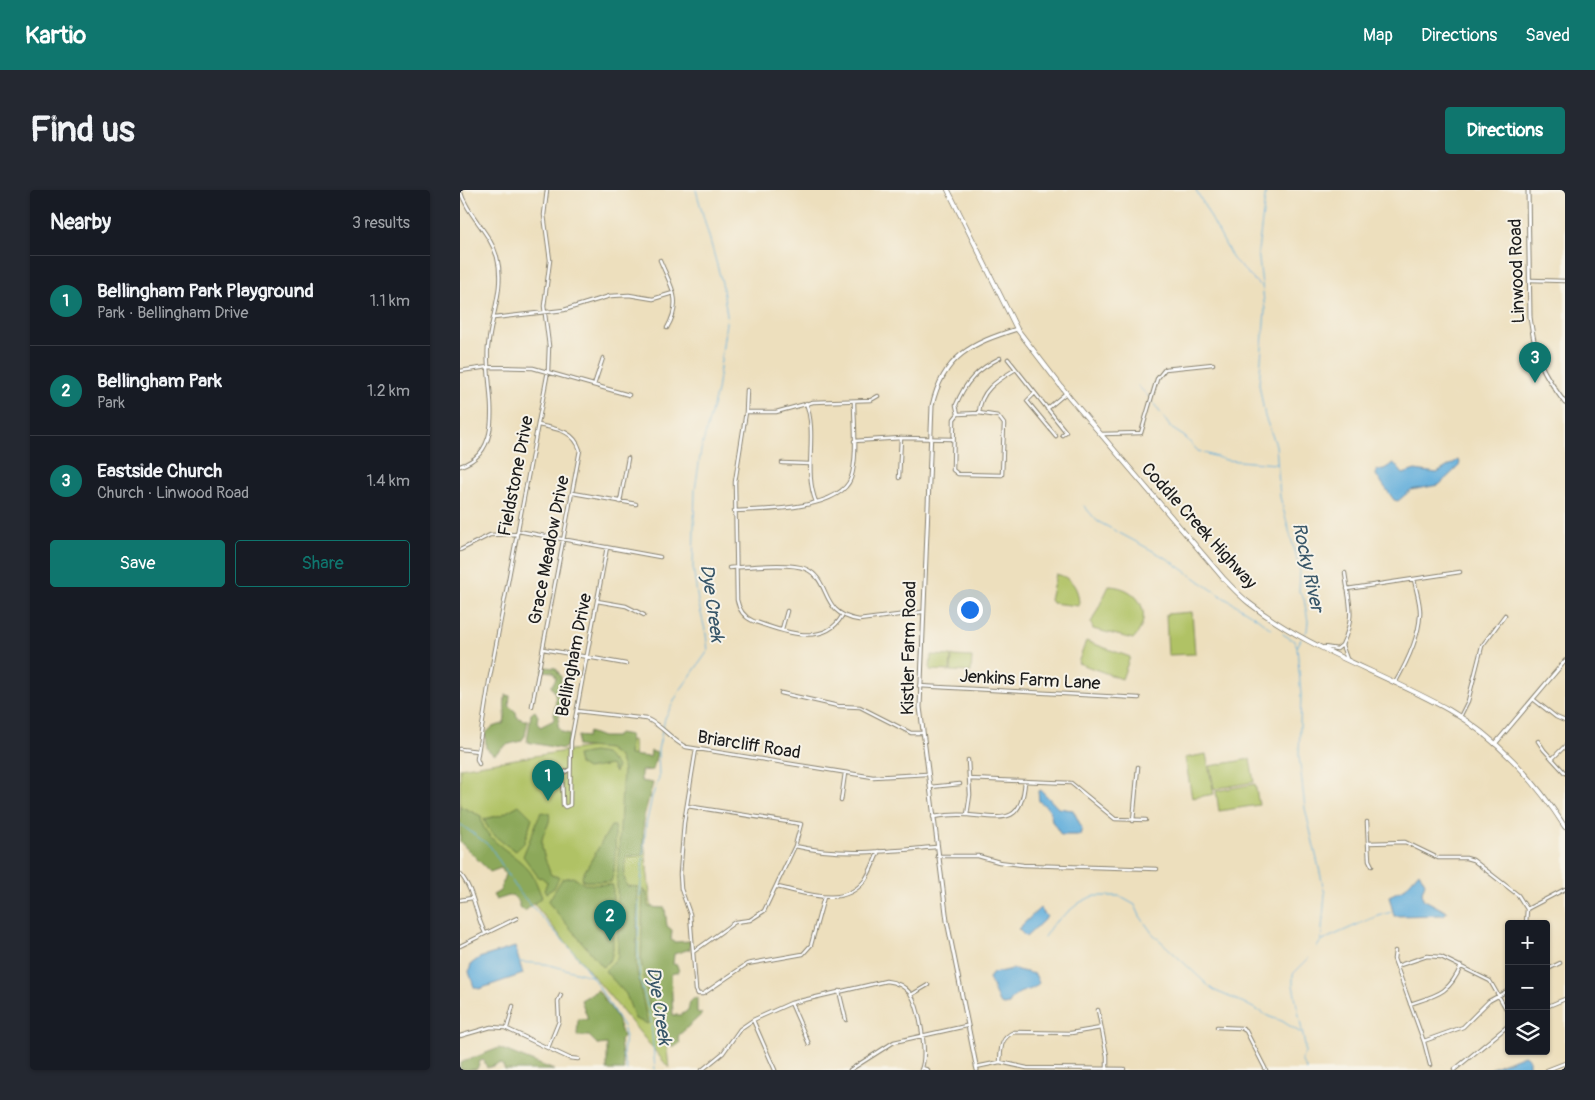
<!DOCTYPE html>
<html lang="en">
<head>
<meta charset="utf-8">
<style>
  :root { --surface:#171b24; --page:#242831; --text:#f1f3f6; --muted:#9ea1a6; --line:#363941; --accent:#0f766e }
  body { margin:0; font-family:Pangolin,sans-serif; background:var(--page); color:var(--text) }
  .controls { position:absolute; right:15px; bottom:15px; display:grid; overflow:hidden; border-radius:5px; box-shadow:0 1px 4px #0004 }
  .controls button { width:45px; height:45px; display:grid; place-items:center; padding:0; border:0; border-bottom:1px solid var(--line); background:var(--surface); color:var(--text); font:25px sans-serif }
  .you { position:absolute; left:509px; top:419px; width:18px; height:18px; margin:-12px; border:4px solid #fff; border-radius:50%; background:#1a73e8; box-shadow:0 0 0 8px #1a73e833 }
  .badge { display:grid; place-items:center; width:32px; height:32px; border-radius:50%; background:var(--accent); color:#fff; font-size:16px; font-weight:700 }
  .pin { position:absolute; translate:-50% -41px; filter:drop-shadow(0 1px 2px #0008) }
  .pin::after { content:''; position:absolute; top:26px; width:18px; height:15px; background:inherit; clip-path:polygon(0 0,100% 0,50% 100%) }
  .list { margin:0; padding:0; list-style:none }
  h2 { display:flex; justify-content:space-between; align-items:center; height:65px; margin:0; padding:0 20px; font-size:21px }
  h2 small { font-size:16px; font-weight:400; color:var(--muted) }
  .list li { display:grid; grid-template-columns:32px 1fr auto; gap:15px; align-items:center; box-sizing:border-box; height:90px; padding:0 20px; border-top:1px solid var(--line) }
  .list b { display:block; font-size:19px; white-space:nowrap }
  .list p { margin:0; font-size:16px; white-space:nowrap; color:var(--muted) }
  .list em { font-size:16px; font-style:normal; color:var(--muted) }
  .actions { display:flex; gap:10px; padding:15px 20px }
  .actions a { flex:1; padding:11px 0; border:1px solid var(--accent); border-radius:5px; text-align:center; font-size:18px; color:var(--accent) }
  .actions .main { background:var(--accent); color:#fff }
  .icon { flex:none; width:28px; height:28px; fill:none; stroke:currentColor; stroke-width:2; stroke-linecap:round; stroke-linejoin:round }
  .map { position:relative; flex:none; width:1105px; height:880px; overflow:hidden; border-radius:5px }
  header { display:flex; align-items:center; gap:30px; box-sizing:border-box; height:70px; padding:0 25px; background:var(--accent); color:#fff }
  header strong { font-size:24px }
  nav { display:flex; gap:28px; margin-inline-start:auto; font-size:18px }
  .intro { display:flex; align-items:center; justify-content:space-between; box-sizing:border-box; height:120px; padding:0 30px }
  h1 { margin:0; font-size:35px }
  .button { padding:12px 22px; border-radius:5px; background:var(--accent); color:#fff; font-size:18px; font-weight:700 }
  main { display:flex; gap:30px; padding:0 30px }
  aside { flex:1; background:var(--surface); border-radius:5px; box-shadow:0 1px 4px #0004 }
  .map>svg:first-child { display:block }
</style>
</head>
<body>
<header>
<strong>Kartio</strong>
<nav><a>Map</a><a>Directions</a><a>Saved</a></nav>
</header>
<div class="intro"><h1>Find us</h1><a class="button">Directions</a></div>
<main>
<aside>
<h2>Nearby<small>3 results</small></h2>
<ul class="list">
<li><span class="badge">1</span><div><b>Bellingham Park Playground</b><p>Park · Bellingham Drive</p></div><em>1.1 km</em></li>
<li><span class="badge">2</span><div><b>Bellingham Park</b><p>Park</p></div><em>1.2 km</em></li>
<li><span class="badge">3</span><div><b>Eastside Church</b><p>Church · Linwood Road</p></div><em>1.4 km</em></li>
</ul>
<div class="actions"><a class="main">Save</a><a>Share</a></div>
</aside>
<div class="map">
<svg width="1105" height="880" viewBox="0 0 1105 880">
  <rect width="100%" height="100%" fill="#f7f3e8"/>
  <filter id="ink" filterUnits="userSpaceOnUse"><feTurbulence type="fractalNoise" baseFrequency=".02" numOctaves="2"/><feDisplacementMap in="SourceGraphic" scale="10" xChannelSelector="R" yChannelSelector="G"/><feConvolveMatrix kernelMatrix="1 2 1 2 8 2 1 2 1" color-interpolation-filters="sRGB"/></filter>
  <filter id="wash" filterUnits="userSpaceOnUse"><feTurbulence type="fractalNoise" baseFrequency=".0096" numOctaves="4" result="noise"/><feDisplacementMap in="SourceGraphic" scale="20" xChannelSelector="R" yChannelSelector="G"/><feGaussianBlur stdDeviation="1.12" result="paint"/><feColorMatrix in="noise" values="0 0 0 0 0 0 0 0 0 0 0 0 0 0 0 0 0 1.4 0 .05"/><feComposite in="paint" operator="in"/></filter>
  <g filter="url(#wash)">
    <rect width="100%" height="100%" fill="#eddfbd"/>
    <path fill="#b0c265" stroke="#666f40" d="M596,384C613,388 619,399 619,416L592,413L590,410Z
      M649,396C680,397 695,426 673,449L633,439L631,433Z
      M732,422L735,464L708,465L706,424Z
      M626,451L670,467L662,489L618,473Z
      M471,465L491,466L490,481L470,480Z
      M492,466L512,467L511,482L491,481Z
      M173,550L209,878L0,624V578Z
      M746,564L754,604L732,608L725,568Z
      M790,569L794,592L754,599L750,576Z
      M795,594L799,615L759,621L756,601Z"/>
    <path fill="#8ca85a" stroke="#54623b" d="M85,477L96,478L101,487V498L98,536L102,542L110,544L107,556L103,559L67,552L71,524L75,521L78,526L77,532L80,537L94,530C93,519 100,506 91,497L96,488L93,482L82,481Z
      M46,505L50,506L49,516L56,522L57,527L63,530H68L65,546L61,551L46,555L34,565L26,558L25,544L32,537L43,534C48,525 42,514 46,505Z
      M129,542L142,547H156L159,543L170,545L169,565L190,567L191,561L197,563L193,580L181,581V591L193,593L184,626L183,665L166,667L164,687L167,696L178,697L176,776L188,834L175,829L166,804L145,781L158,767L157,695L163,578L159,567L148,559L117,556L118,546L127,547Z
      M133,562L145,564L157,576L155,583L151,575L127,579L119,574L117,565Z
      M59,615L72,628L64,653L56,661C45,655 27,642 24,629L41,625Z
      M0,616L21,626C21,648 52,662 66,677C75,686 77,696 82,707L65,721L59,717V712L52,705L36,710L33,705L40,701L45,684L41,678L30,682L0,652Z
      M81,622L89,623C92,633 84,639 82,650C80,658 88,677 91,685L99,687L94,698L86,703L84,701L87,692L81,687L79,688L63,666Z
      M151,636H155C155,654 157,675 151,692L123,691L122,686Z
      M113,687L124,694L153,695V759L151,769L143,777L88,712L102,689Z
      M183,699L187,703L188,717L205,718L207,736L212,740L211,750L215,752L230,751V759L214,764L213,774L217,775L219,782L211,784L213,825H221L228,820L230,811L237,807V822L242,824L218,846L220,853L213,858L200,838L202,834L195,835L194,824L189,814L181,771Z
      M138,800L156,826L163,846L160,851L164,880H147V854L138,855L129,846H117L118,829H128L121,810Z
      M39,858L94,880H45L41,873L27,878L24,870L20,871L17,879L0,880V873Z"/>
    <path fill="#62aedb" stroke="#3f657c" d="M998,270L1000,272L999,276L979,295L951,300L938,311L934,310L916,285L917,280L924,279L934,273L943,284L955,280L977,283Z
      M581,600L598,618L613,620L622,638L620,645H601L592,631L590,620L579,611L578,601Z
      M959,682L965,693L962,702L963,709L987,722L984,725L934,726L929,706L944,699Z
      M580,718L587,727L566,747L558,739Z
      M55,757L63,784L19,799L14,797L9,782L11,774L19,768Z
      M553,779L575,784L579,793C569,805 559,796 549,814L543,815L539,813L529,788L533,783Z
      M1064,865L1069,868V880H1027Z"/>
    <g fill="none" stroke-linecap="round" stroke-linejoin="round">
      <path stroke="#62aedb" stroke-width="1" d="M736,0L773,69L800,96
        M806,0L798,61L805,120L799,194L805,227L816,255L820,307L840,381L839,402L844,409L848,431L847,441L842,446
        M678,196L690,208
        M692,211L711,238L725,247L738,261L766,270L816,274
        M624,316L637,331L708,369L758,404L797,428L811,439
        M823,444L834,451L837,456
        M841,449L837,457L841,505L839,566L845,618L865,704L861,751L857,757
        M0,634L30,656L59,702L118,767L137,794L163,836L165,844L163,866L167,880
        M584,747L592,735L619,713L633,706H659L675,715L680,726L692,743L753,800L784,813L810,827L822,831L841,843
        M861,751L910,729L931,722
        M59,772L86,774L131,786
        M195,880L191,830L180,789L178,760L179,716L186,635L192,607L199,588L198,560L205,528L219,502L248,461L246,444L238,411L233,377L235,300L241,260L257,201L267,125L262,93L236,0
        M847,880L841,870L845,863V856L833,795V784L851,766"/>
    </g>
  </g>
  <g filter="url(#ink)">
    <g fill="none" stroke-linecap="round" stroke-linejoin="round">
      <defs>
        <path id="minor" d="M0,0C7,25 30,42 37,67C45,98 31,126 28,157C24,194 50,260 0,276
          M200,70C211,97 223,110 207,138
          M1070,90L1105,91
          M34,128L104,120L150,106L169,105L193,109L213,103
          M556,179L606,242L602,245
          M0,181L28,177L73,178L169,205
          M134,195L143,168
          M287,200L286,222L275,292L277,410C279,420 284,427 293,431C321,441 364,458 382,426
          M574,204L567,211L596,246
          M346,213C358,245 343,280 356,312
          M587,219L606,203
          M286,222H316L353,212L411,210L418,206
          M519,223L538,226L544,234L542,285L498,284L493,280L494,229L498,224L519,223C520,200 538,190 556,179L548,169
          M498,224L496,215C505,192 518,179 540,168
          M642,244L681,243L697,189L705,179L753,174
          M394,251L442,248L493,249
          M322,273L350,274
          M439,288L441,248
          M113,303L176,314
          M160,312L168,268
          M274,321C302,320 380,320 391,288C398,267 394,233 394,211
          M58,341L200,367
          M0,360L30,345L57,344
          M269,378C289,377 329,372 346,379C372,391 359,424 399,430L462,422
          M887,399L1000,382
          M137,411L166,416L184,425
          M322,439L327,421
          M882,455C896,426 889,413 885,383
          M864,457L877,459L882,455L887,469
          M83,459L166,474
          M935,493C946,474 959,447 960,425C961,414 956,401 954,389
          M459,496L679,508
          M321,503L378,516L400,517L451,543H463
          M1073,509L1096,527L1105,531
          M72,516L120,260C114,240 96,239 78,235
          M117,521L187,529C203,536 211,550 226,557L413,587L467,584
          M1000,527L1008,511L1022,456L1045,425
          M1078,551L1084,560L1105,583
          M0,559L18,561
          M236,559L224,633L220,684L221,699L230,724L236,800L238,804H243L287,774L343,764L351,755L364,707
          M1092,569L1105,556
          M19,574L17,569L29,492L88,181L89,156L84,116L90,70L84,25L87,0
          M110,579L102,584L103,615L105,617L110,615L111,551L147,357
          M509,589L611,593L655,629L686,630
          M470,597L500,594
          M381,611L385,583
          M227,616L341,634L335,656L304,721L290,730L275,732L233,762
          M507,625L510,605L508,570
          M473,627C485,625 496,624 508,625C543,628 562,635 565,591
          M673,631L678,577
          M907,632L908,653
          M335,656C381,667 429,661 476,657
          M477,666H518L539,672L563,675L697,679
          M912,676L909,670L908,653L945,652L978,668H1006L1013,670L1058,705L1067,719L1105,699
          M0,684C14,699 15,724 25,743
          M317,697C346,703 383,719 405,690C411,681 414,671 419,661
          M0,710L12,708
          M1066,734L1067,719
          M0,756L57,728
          M935,761L934,769L964,852L970,875
          M937,776L967,766L981,767L1030,791L1049,824
          M1086,780L1100,773
          M379,801L386,830
          M451,805L468,795
          M331,813L349,854
          M950,814C977,805 989,804 1001,776
          M1086,817L1105,809
          M638,820L647,866V880
          M293,830L315,880
          M757,837L781,838L786,841L806,880
          M47,838L53,816
          M0,846L31,837L45,838L109,868L118,869
          M964,851L1003,837L1029,811L1049,800
          M88,858L99,831L98,811L101,805
          M540,872C541,859 540,848 554,842L611,843L641,838
          M516,877L540,872L567,878L664,879
          M462,878L468,880
          M242,880L263,863L280,839L293,830L331,813L426,791C436,792 444,796 450,803C460,817 468,865 461,880
          M390,880L434,852L506,836
          M994,880L1049,835
          M1087,880L1105,873"/>
        <path id="tertiary" d="M1068,0L1070,127C1076,169 1080,179 1105,213
          M1035,554L1105,471
          M517,880L487,731L460,517L472,216C483,166 512,153 557,139"/>
        <path id="primary" d="M488,0L557,139L610,208L764,389C772,397 780,406 789,413C847,459 924,483 989,520C1036,547 1076,591 1105,637"/>
      </defs>
      <use href="#minor" stroke="#847e6c" stroke-width="4.5"/>
      <use href="#tertiary" stroke="#847e6c" stroke-width="5"/>
      <use href="#primary" stroke="#847e6c" stroke-width="5.5"/>
      <use href="#minor" stroke="#fff" stroke-width="2.5"/>
      <use href="#tertiary" stroke="#fff" stroke-width="3"/>
      <use href="#primary" stroke="#fff" stroke-width="4"/>
    </g>
  </g>
  <g text-anchor="middle" dominant-baseline="central" stroke-width="4" stroke-linejoin="round" paint-order="stroke">
    <g font-size="18" fill="#1c1c1c" stroke="#f7f3e8">
      <text transform="translate(1057 81) rotate(-92)">Linwood Road</text>
      <text transform="translate(56 286) rotate(-79)">Fieldstone Drive</text>
      <text transform="translate(739 336) rotate(48)">Coddle Creek Highway</text>
      <text transform="translate(89 360) rotate(-79)">Grace Meadow Drive</text>
      <text transform="translate(449 458) rotate(-89)">Kistler Farm Road</text>
      <text transform="translate(114 465) rotate(-79)">Bellingham Drive</text>
      <text transform="translate(570 490) rotate(3)">Jenkins Farm Lane</text>
      <text transform="translate(289 555) rotate(9)">Briarcliff Road</text>
    </g>
    <g font-size="19" font-style="italic" fill="#385668" stroke="#f7f3e8">
      <text transform="translate(848 377) rotate(78)">Rocky River</text>
      <text transform="translate(252 413) rotate(82)">Dye Creek</text>
      <text transform="translate(199 816) rotate(81)">Dye Creek</text>
    </g>
  </g>
</svg>
<div class="controls">
<button>+</button>
<button>−</button>
<button><svg class="icon" aria-label="layers" viewBox="0 0 24 24"><path d="M12 4l9 5-9 5-9-5zM3 14l9 5 9-5"/></svg></button>
</div>
<div class="you"></div>
<div class="pin badge" style="left:88px;top:611px">1</div>
<div class="pin badge" style="left:150px;top:751px">2</div>
<div class="pin badge" style="left:1075px;top:193px">3</div>
</div>
</main>
</body>
</html>
